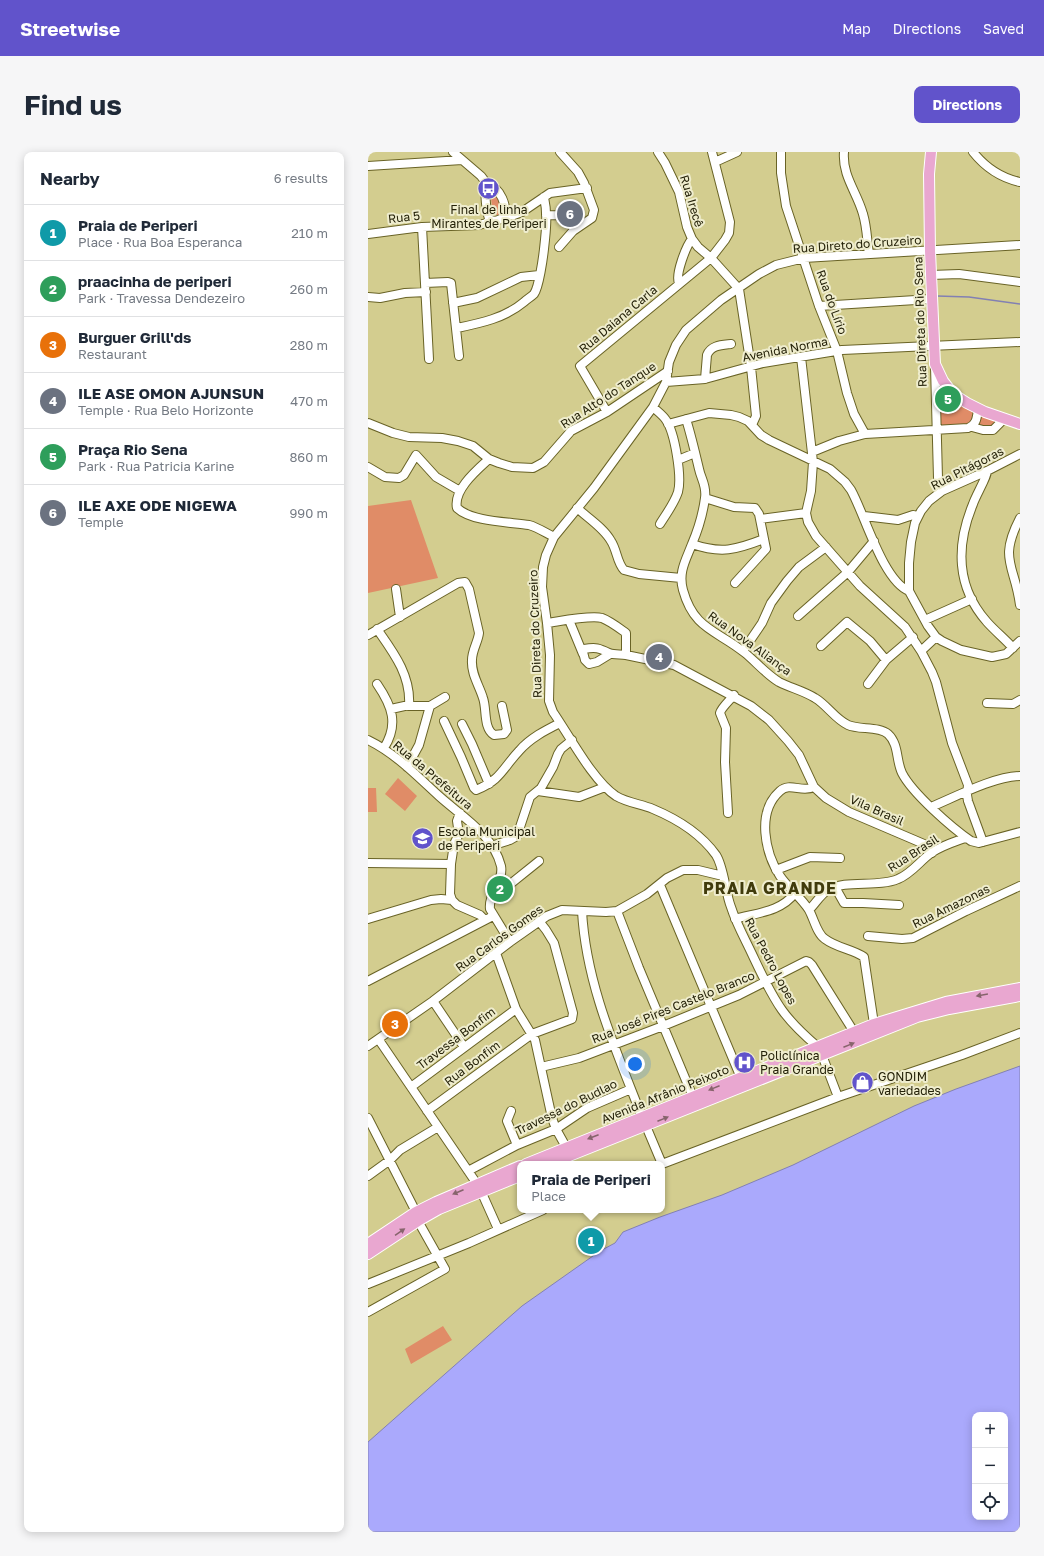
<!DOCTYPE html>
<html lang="en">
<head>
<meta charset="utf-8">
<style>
  :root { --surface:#fff; --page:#f6f6f7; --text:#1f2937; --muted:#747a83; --line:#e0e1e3; --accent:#6153cb }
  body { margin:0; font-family:"Golos Text",sans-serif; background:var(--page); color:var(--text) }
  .controls { position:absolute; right:12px; bottom:12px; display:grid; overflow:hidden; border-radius:8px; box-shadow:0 2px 10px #0003 }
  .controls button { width:36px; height:36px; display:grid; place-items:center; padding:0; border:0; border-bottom:1px solid var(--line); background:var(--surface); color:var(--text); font:20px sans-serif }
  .you { position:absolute; left:267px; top:912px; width:14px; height:14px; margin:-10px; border:3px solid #fff; border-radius:50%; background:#1a73e8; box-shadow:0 0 0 6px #1a73e833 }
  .badge { display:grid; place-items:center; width:26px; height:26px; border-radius:50%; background:var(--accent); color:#fff; font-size:13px; font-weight:700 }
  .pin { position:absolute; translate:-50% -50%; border:2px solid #fff; box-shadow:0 1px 4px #0006 }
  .popup { position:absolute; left:149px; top:1009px; width:148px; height:52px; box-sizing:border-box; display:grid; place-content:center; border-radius:8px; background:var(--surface); filter:drop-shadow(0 1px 3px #0005); font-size:13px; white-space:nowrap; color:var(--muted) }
  .popup b { font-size:15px; color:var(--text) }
  .popup::after { content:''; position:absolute; left:50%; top:100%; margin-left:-8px; border:8px solid transparent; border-top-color:var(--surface) }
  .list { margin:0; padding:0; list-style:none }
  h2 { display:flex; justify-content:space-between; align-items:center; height:52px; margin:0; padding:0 16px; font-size:17px }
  h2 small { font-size:13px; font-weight:400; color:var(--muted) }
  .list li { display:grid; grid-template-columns:26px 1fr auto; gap:12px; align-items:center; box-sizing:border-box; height:56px; padding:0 16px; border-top:1px solid var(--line) }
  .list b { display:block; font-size:15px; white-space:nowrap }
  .list p { margin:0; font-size:13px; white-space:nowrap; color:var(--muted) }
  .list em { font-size:13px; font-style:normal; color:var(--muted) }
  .icon { flex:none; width:22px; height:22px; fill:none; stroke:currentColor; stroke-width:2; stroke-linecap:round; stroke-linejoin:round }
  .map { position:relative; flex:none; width:652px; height:1380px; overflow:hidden; border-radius:8px }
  header { display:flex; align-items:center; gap:24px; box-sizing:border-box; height:56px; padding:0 20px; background:var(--accent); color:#fff }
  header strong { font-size:19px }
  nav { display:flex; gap:22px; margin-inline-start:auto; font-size:14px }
  .intro { display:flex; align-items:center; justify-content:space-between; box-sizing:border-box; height:96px; padding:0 24px }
  h1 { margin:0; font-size:28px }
  .button { padding:10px 18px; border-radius:8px; background:var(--accent); color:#fff; font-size:14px; font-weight:700 }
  main { display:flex; gap:24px; padding:0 24px }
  aside { flex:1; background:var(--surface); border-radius:8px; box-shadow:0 2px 10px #0003 }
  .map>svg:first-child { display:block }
</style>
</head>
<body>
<header>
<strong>Streetwise</strong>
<nav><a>Map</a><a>Directions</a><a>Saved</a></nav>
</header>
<div class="intro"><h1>Find us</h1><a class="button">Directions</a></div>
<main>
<aside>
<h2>Nearby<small>6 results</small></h2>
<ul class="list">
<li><span class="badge" style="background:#0f9aa8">1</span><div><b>Praia de Periperi</b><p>Place · Rua Boa Esperanca</p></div><em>210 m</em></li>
<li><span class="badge" style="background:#2e9e5b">2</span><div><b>praacinha de periperi</b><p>Park · Travessa Dendezeiro</p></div><em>260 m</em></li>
<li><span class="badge" style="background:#e8710a">3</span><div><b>Burguer Grill'ds</b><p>Restaurant</p></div><em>280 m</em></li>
<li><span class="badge" style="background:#6b7280">4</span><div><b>ILE ASE OMON AJUNSUN</b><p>Temple · Rua Belo Horizonte</p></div><em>470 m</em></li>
<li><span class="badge" style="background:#2e9e5b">5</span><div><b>Praça Rio Sena</b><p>Park · Rua Patricia Karine</p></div><em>860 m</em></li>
<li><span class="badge" style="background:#6b7280">6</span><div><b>ILE AXE ODE NIGEWA</b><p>Temple</p></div><em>990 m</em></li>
</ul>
</aside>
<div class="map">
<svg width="652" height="1380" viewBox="0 0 652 1380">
  <rect width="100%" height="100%" fill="#d3cd8f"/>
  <path fill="#e08c67" d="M122,39L128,42L135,56L132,63H129L125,61Z
    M569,228L606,258V267L600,272L572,276Z
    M615,264L627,267L629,270L623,276L609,275L612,266Z
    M43,348L70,426L0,441V354Z
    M30,626L49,644L37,659L17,642Z
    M0,636H8L9,660H0Z
    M75,1174L84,1188L43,1212L37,1197Z"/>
  <path fill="#aaa9fc" stroke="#8280b3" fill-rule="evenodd" d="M652,914V1380H0V1290L154,1154L232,1099L247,1091L255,1080L292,1065L354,1043L425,1013L546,954L588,937ZM607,1263H637V1365H607Z"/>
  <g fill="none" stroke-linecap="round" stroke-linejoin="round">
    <path stroke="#8280b3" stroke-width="1.5" d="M569,144L601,145L652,152"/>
    <defs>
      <path id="minor" d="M85,0L113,24L119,32
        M290,0L297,11L311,40L319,75L324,87L330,95L343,106L371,137L383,215L388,264L384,273
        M413,0V21L418,54L451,154L469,199L479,241L486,262L497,282
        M476,0C474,24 489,40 495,62C499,75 499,89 501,102
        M605,0C617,15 633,26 652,30
        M347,10L369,0
        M0,14L94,8
        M119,32C132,35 141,55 135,66L128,69L122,68C118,62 116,39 119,32Z
        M178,63C191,64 206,62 215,71
        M136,64L146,63L154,60L182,41L219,36
        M54,75L61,207
        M0,82L54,75L111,73L118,71L122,68
        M191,95L205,79L224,66L226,58L216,31L210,20L192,0
        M563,123L591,122L652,130
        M57,131L80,130L83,131L91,204
        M311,131C307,123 318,94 324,87
        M0,145L12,146L37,141L58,140
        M85,151L109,146L153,125L171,123
        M451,154L564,147
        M89,176C113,171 137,166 156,150C159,147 163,145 166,142C171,135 175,106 176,97C178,79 180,63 176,45
        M433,205L445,310L443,339L438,361L440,370L448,384L492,434L537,475L553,499L564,520L568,530L584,591L600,633L599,643L600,649L615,690
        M567,214L570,326L574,339
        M337,227L339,203C343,193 354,193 363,192
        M298,230L337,227L395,211L474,198L652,190
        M285,255C289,259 295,263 298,268C307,281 314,325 310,340C306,352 298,362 292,372
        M239,260L212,214L343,106L357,88L361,81L362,70L344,0
        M318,267C323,283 327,300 331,317C333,327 339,334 337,346C335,361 330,378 324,392C318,408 310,420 315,438C326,478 349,478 377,501C388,510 398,522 411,530C423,536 436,539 447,546C459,553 467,567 480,573C491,578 511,574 520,582C531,592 528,609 534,621C544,641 584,676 603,689L611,691L652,680
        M0,271L25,281L41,285L74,286L90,289L105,294L121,307L131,311L144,315L165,316L176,310L203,279L239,260L300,219
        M300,272L341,261L363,263L371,265L380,269L393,283L401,288L462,317L477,330L483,338C497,363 515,429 541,439
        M604,275L615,278H625L636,267
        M444,300L471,289L497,282L600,276C609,273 609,264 610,257
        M652,302L619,319L574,339L561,349L553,359L547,371L543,390L541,411V439L560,474L568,485L574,489L593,498L624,505L638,502L652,489
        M121,307C109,318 85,338 89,356C104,370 142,370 161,373C169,375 178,381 186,385
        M310,308L327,301
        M0,315L17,325L31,326L36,323L48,303L68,325L92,339
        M619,319C620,323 607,345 605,352C588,393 588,435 619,470C627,479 637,487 645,496
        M337,346L366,355L387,356L391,362L398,397L367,431
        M209,356C220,366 236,376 243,389C249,398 249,411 256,418L271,422L313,426
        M496,364L530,368L545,363L549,364
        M652,366C630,408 647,413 652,453
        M392,367L438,361
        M324,392C353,402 368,398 396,387
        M28,437L32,465
        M430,464L480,420L506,389
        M201,468L215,502
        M557,468L604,447
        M179,471C193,469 222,463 234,466C242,469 251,476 258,481V503L306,513L383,554L401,568L420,589L431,603L446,635L458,646L481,660L556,692L561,695L564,701
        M9,477C25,500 43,523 41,553L23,557
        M0,483L90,431L97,430L101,437L111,481C110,490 104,498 104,508C103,522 111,533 115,546C119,557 115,576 126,583L136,582L139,578L134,554
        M453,494L479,470L502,489L518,508
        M375,499L394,471L403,451L419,429L431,415L458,395
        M553,499L568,485
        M242,502L229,510L221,512L217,508L215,500L216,497C228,495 231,496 241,501C246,503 253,502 258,503
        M9,532C24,554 31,572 16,596
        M500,532L518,508L545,485
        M619,551L645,552L652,548
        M40,554H62L77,545
        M76,569L93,605L106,636L108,638C133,628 134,617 151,599C162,586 178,578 192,571
        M94,572L104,592L121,632
        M0,588C27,601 49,624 71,644C93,664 125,682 133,714C136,729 120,742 122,757L142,790
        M39,615L51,593L62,554
        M446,635C434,641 422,630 412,639C388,660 397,701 412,724C420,736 433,745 441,758C446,767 449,782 457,787C469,796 484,797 496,805L506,872
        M170,639L211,645L237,635
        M563,655C587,645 627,624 652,624
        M92,661L89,669L91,682L86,692L83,712L82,742L84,748L89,753L112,763L117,768
        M360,661L357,610L358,576L352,561C353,556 362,548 366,543
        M123,694L142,688L149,684L162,645L173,636L185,615L190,602L193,597L204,588
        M0,711L83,712
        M408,718L442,705L472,706
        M292,733L373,926
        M467,735L476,751H495L531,753
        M125,746L171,709
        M441,758C447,752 453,742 460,738C478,727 509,736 530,727C543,722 552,709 563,701C573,694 586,690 597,686
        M214,759C218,832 248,898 274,965
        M249,759L271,816L325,945
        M0,767L63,748L73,747L84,748
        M367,767C388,761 413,760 427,741
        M500,784L534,787L545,786L598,759L652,734
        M128,801L148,857L167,888L184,966L188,977L198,995
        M0,829L125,764
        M65,849L96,895
        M11,888L109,1032
        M0,894L65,849L142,790L179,764L194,758L238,760L249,759L279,742L299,726L315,718H330L355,724
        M450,895C437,884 424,872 414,858C402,841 393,821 384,802C377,787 368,771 363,755C357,740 356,715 348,703C333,682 309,667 285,657C273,652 260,651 248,644C225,629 201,583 185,560L181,549L182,503L179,471L174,435L175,415L178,403L186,385L226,336L285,255L298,230L301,210L308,193L318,178L353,148L391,122L408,113L436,106L652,93
        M454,903L470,945
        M173,915L211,906L295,874L371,843L438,809L441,810L444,813L486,880
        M43,935L148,857
        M59,959L164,882L204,867L205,861L186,791L178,778L171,769
        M143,959L139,969L149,993
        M0,966L48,1060
        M278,974L294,1012
        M294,1012L470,945L594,903L652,881
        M100,1019L149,993L188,977L219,956L263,937
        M0,1024L22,1008L32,998L70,975
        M113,1039L130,1077
        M0,1132L101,1091L175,1058
        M0,1160L77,1117L50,1069"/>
      <path id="major" d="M563,0L561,22L562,99L567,212L575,229L585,242L599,251L617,260L652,272
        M158,1012L506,872L578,850L652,836
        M181,1012L549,865L581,857L652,844
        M0,1092L48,1060L68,1050L152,1014
        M0,1102L50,1069L71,1057L152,1024"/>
    </defs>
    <use href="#minor" stroke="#696326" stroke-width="10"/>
    <use href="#major" stroke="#fff" stroke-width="12"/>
    <use href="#minor" stroke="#fff" stroke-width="8"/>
    <use href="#major" stroke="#e9a7d0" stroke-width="10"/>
  </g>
  <defs><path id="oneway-solid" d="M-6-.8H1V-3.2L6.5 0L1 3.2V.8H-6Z"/></defs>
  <g fill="#87646c">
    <use href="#oneway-solid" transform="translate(614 843) rotate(170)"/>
    <use href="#oneway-solid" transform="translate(481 893) rotate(-22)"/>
    <use href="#oneway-solid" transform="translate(346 936) rotate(158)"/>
    <use href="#oneway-solid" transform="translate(295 967) rotate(-22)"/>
    <use href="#oneway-solid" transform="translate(225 985) rotate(159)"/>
    <use href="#oneway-solid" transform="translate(90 1040) rotate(157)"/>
    <use href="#oneway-solid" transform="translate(32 1080) rotate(-34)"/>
  </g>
  <defs>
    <symbol id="bus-disc" viewBox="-11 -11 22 22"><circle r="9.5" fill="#6153cb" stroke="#efedce"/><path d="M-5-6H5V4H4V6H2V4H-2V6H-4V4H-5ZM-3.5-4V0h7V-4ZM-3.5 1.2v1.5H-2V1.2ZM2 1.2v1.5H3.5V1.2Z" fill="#fff"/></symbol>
    <symbol id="school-disc" viewBox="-11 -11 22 22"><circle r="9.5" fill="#6153cb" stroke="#efedce"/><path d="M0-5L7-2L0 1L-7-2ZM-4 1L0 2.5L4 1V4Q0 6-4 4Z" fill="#fff"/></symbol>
    <symbol id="hospital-disc" viewBox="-11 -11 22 22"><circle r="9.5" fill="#6153cb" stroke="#efedce"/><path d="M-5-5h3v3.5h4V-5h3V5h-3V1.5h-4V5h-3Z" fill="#fff"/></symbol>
    <symbol id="shop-disc" viewBox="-11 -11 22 22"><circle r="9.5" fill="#6153cb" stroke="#efedce"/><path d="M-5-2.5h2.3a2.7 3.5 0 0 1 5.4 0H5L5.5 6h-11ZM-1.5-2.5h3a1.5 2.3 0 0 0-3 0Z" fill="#fff"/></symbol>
  </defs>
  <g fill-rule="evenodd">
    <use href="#bus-disc" x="108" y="24" width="25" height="25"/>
    <use href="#school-disc" x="42" y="674" width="25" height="25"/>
    <use href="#hospital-disc" x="364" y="898" width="25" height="25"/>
    <use href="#shop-disc" x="482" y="918" width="25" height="25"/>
  </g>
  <g text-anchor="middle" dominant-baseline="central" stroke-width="4" stroke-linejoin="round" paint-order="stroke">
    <g font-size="12" fill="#252209" stroke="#efedce">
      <text transform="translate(324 49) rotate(73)">Rua Irecê</text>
      <text transform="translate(36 65) rotate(-6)">Rua 5</text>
      <text transform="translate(489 92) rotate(-4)">Rua Direto do Cruzeiro</text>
      <text transform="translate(464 150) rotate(70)">Rua do Lírio</text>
      <text transform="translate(250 167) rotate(-40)">Rua Daiana Carla</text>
      <text transform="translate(552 170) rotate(-92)">Rua Direta do Rio Sena</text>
      <text transform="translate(417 197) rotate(-11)">Avenida Norma</text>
      <text transform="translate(240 243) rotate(-33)">Rua Alto do Tanque</text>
      <text transform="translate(599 316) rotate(-27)">Rua Pitágoras</text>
      <text transform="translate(167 482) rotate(-92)">Rua Direta do Cruzeiro</text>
      <text transform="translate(382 491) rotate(36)">Rua Nova Aliança</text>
      <text transform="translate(65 623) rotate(40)">Rua da Prefeitura</text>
      <text transform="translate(509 658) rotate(24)">Vila Brasil</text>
      <text transform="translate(545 701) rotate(-33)">Rua Brasil</text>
      <text transform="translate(583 754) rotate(-26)">Rua Amazonas</text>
      <text transform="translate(131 786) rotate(-36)">Rua Carlos Gomes</text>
      <text transform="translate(403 809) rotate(62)">Rua Pedro Lopes</text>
      <text transform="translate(305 855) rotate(-22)">Rua José Pires Castelo Branco</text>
      <text transform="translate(88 886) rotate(-37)">Travessa Bonfim</text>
      <text transform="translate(104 911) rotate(-37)">Rua Bonfim</text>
      <text transform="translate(297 942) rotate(-22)">Avenida Afrânio Peixoto</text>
      <text transform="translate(198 955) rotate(-26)">Travessa do Budlao</text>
    </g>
    <g font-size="12" fill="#252209" stroke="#efedce" text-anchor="start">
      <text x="121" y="57" text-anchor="middle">Final de linha<tspan x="121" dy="14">Mirantes de Periperi</tspan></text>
      <text x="70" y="679">Escola Municipal<tspan x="70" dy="14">de Periperi</tspan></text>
      <text x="392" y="903">Policlínica<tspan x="392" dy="14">Praia Grande</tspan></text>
      <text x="510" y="924">GONDIM<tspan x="510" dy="14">variedades</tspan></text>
    </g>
    <g font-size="16" font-weight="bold" letter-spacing="1" fill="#403b0c" stroke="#efedce">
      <text x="402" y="736">PRAIA GRANDE</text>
    </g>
  </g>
</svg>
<div class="controls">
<button>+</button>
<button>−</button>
<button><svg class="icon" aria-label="locate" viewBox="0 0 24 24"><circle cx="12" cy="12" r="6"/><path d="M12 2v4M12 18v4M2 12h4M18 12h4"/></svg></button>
</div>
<div class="you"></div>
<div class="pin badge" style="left:223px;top:1089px;background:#0f9aa8">1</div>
<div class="popup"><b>Praia de Periperi</b>Place</div>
<div class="pin badge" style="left:132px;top:737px;background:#2e9e5b">2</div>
<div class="pin badge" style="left:27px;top:872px;background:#e8710a">3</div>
<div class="pin badge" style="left:291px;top:505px;background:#6b7280">4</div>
<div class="pin badge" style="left:580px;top:247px;background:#2e9e5b">5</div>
<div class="pin badge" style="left:202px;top:62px;background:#6b7280">6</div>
</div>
</main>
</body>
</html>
